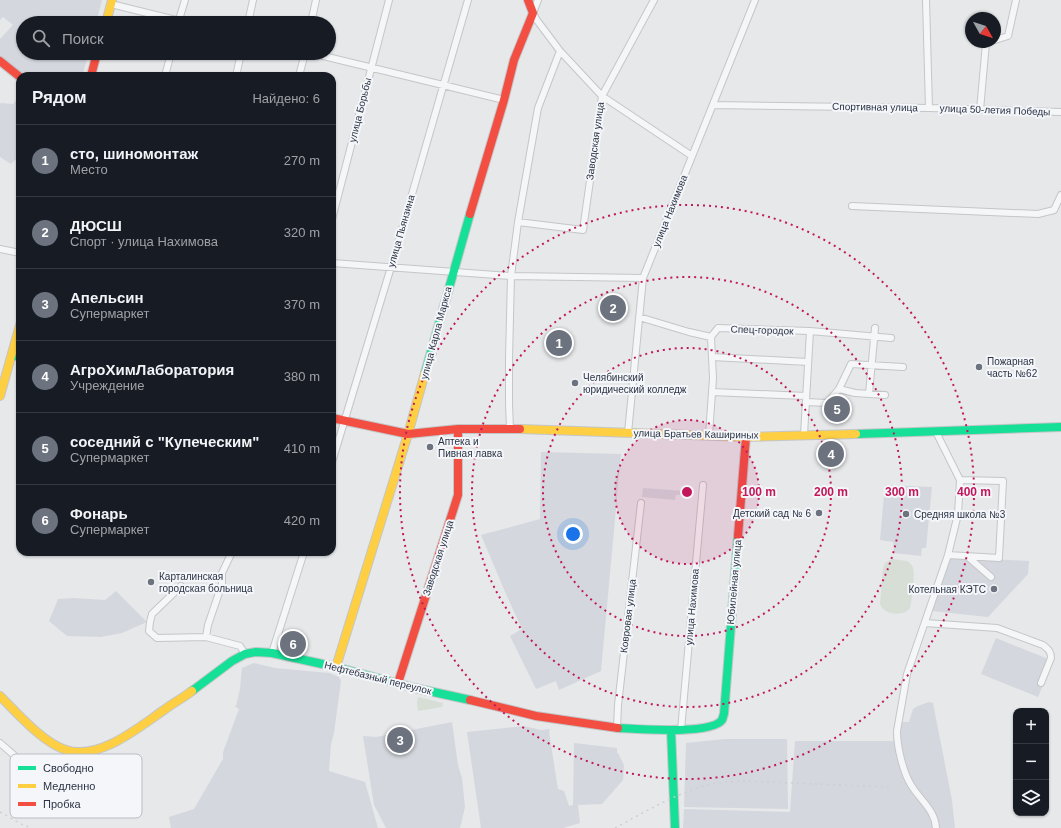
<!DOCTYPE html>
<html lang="ru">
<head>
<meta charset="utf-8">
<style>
  :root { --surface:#171b24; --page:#20242c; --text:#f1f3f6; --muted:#9ea1a6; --line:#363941; --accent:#6c737f }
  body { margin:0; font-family:Helvetica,sans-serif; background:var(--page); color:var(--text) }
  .controls { position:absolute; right:12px; bottom:12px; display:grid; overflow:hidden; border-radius:8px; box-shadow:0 1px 3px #0004 }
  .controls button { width:36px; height:36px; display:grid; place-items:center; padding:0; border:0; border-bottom:1px solid var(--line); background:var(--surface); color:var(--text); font:20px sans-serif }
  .compass { position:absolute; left:965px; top:12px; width:36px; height:36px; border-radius:50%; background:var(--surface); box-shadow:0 1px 3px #0004; rotate:129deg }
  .you { position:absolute; left:573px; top:534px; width:14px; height:14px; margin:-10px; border:3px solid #fff; border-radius:50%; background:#1a73e8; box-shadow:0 0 0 6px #1a73e833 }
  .badge { display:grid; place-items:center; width:26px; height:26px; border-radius:50%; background:var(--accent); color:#fff; font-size:13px; font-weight:700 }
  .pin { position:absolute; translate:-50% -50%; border:2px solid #fff; box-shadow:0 1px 4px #0006 }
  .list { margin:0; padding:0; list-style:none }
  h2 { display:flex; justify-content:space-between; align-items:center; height:52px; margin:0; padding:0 16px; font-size:17px }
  h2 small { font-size:13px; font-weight:400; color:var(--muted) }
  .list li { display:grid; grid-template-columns:26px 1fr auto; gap:12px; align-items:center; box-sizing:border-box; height:72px; padding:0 16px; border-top:1px solid var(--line) }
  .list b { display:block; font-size:15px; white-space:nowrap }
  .list p { margin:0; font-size:13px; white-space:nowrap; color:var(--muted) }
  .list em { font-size:13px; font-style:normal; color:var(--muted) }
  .icon { flex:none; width:22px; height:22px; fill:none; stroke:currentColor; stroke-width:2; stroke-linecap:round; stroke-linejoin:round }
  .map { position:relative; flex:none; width:1061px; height:828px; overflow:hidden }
  .search { position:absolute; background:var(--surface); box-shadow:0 1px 3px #0004; left:16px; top:16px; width:320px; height:44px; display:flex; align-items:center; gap:10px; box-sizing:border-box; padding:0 14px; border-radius:22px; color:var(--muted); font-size:15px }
  .panel { position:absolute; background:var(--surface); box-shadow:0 1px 3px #0004; left:16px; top:72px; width:320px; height:484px; border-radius:12px }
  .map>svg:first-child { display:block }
</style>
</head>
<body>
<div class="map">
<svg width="1061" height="828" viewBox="0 0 1061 828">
  <rect width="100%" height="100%" fill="#e6e8ea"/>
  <path fill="#d4d7dd" d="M0,0H102L96,23H23V53H89L82,76H24L0,56V39L13,25L3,17L0,20Z
    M20,96V155L11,164L0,157V104L1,103L13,104Z
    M541,452L621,454L601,671L559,690L556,681L536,689L510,636L522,629L506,594L481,535L540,519Z
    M885,485L932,487L926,548H922L921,556L894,553L893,542L880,540Z
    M643,488L685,491L684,495H676L675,500L642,497Z
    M950,557L1029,561L1028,574L988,617L932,611Z
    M116,591L147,622L122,633L101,637L67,636L49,621L58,599L74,598L105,600Z
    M996,638L1053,661L1038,697L981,674Z
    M254,663L275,668L329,673L339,677L341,681L334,733L331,744L329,771L365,782L378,828H171L169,817L194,809L223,759V752L239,709L234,706H236L240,689L242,668Z
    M929,702L933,703L952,800L955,828H683L684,809L790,812L795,741H893L895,722H909L913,709L918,706Z
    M452,722L458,765L462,778L465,807L460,828H386L374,805L363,736L376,737Z
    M524,726L541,730L550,729L549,732L558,789L564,791L569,806L573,805L574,743L617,748V753H618L624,765L623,780L602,804L578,805L580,823L563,828H481L467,732Z
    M725,739H787L788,809L684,807L686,743Z"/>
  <path fill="#d6ded6" d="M892,559L907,561C910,563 912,565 913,568C915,576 912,599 910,608C903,617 884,615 880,604L883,568L885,563Z
    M418,697L443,703L442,707L418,711L417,703Z"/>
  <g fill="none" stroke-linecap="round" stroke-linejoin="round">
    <defs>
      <path id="street" d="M538,0L533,13L536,19L560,51L602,96L692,156
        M926,0L929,108
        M111,4L188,23
        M178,23L185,0
        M248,23L253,0
        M311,23L316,0
        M995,40L1008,36L1016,0
        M311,53L443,85L504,100
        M165,76L171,53
        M236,76L241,53
        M299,76L305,53
        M713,105L929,108L1061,112
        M980,110L986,43L989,42
        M852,206L1038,214L1054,210L1061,195
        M332,219L389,0
        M518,222L583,230L602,96L654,0
        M0,249L20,253
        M332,263L511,276L643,278
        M639,317L689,332L711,337L718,328L810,331L891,338
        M712,357L808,362
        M839,389L855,393L885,395
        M712,392L806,396
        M869,394L875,328
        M806,402L827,403L839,389L851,364L903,367
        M510,429L509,404V358L511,276L518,222L538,108L560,51
        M628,433L643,278L755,0
        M709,435L713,378L711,337
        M804,435L810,331
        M332,462L391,267L468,0
        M232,552L222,573V584L208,625L206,637L240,646L245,654
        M948,555L999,558L1003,481L960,480
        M968,557L991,577
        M181,586L152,614L150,622L149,631L157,638L206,637
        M925,623L997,628L1043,645C1048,649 1051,651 1051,658L1041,683
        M272,653L304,552
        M617,728L618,705L641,503
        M681,730L703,485
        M0,743L38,776L47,790L65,802L85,805L96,799L94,782L66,750
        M936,828C935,810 920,800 911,785C903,772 897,747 897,731L907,674L948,555L958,514L960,480L936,432"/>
      <path id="fast" d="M12,355L20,357
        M425,373L470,214
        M856,434L1061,427
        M192,691L232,661L245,654L256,652L272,653L336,667L415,688L470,700
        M618,728C637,729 711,735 722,720C723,718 723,716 724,714L738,536
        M671,730L675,828"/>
      <path id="slow" d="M106,23L112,0
        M0,396L20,325
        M520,429L746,437L856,434
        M336,667L408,434L425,373
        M0,696C17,713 43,743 66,750C99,761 139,727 164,710C173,703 183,698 192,691"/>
      <path id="jam" d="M0,61L20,77
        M91,76L97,53
        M470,214L504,100L514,60L533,13L528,0
        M332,418L408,434L458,429H520
        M738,536L746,437
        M398,683L458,495V429
        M470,700L536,716L618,728"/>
    </defs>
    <use href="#street" stroke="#c4c6c8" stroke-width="8"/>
    <use href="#fast" stroke="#c4c6c8" stroke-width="10"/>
    <use href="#slow" stroke="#c4c6c8" stroke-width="10"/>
    <use href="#jam" stroke="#c4c6c8" stroke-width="10"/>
    <use href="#street" stroke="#f5f6f7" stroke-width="6"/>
    <use href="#fast" stroke="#16e098" stroke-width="8"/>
    <use href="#slow" stroke="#ffcf43" stroke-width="8"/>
    <use href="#jam" stroke="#f24e42" stroke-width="8"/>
    <path stroke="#cecfd2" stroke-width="1.5" stroke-dasharray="2 4" stroke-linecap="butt" d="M0,812L23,825L32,828
      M615,828C643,813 671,796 701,787C715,782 730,782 744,781L890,787"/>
  </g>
  <circle cx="687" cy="492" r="72" fill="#c2185b" fill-opacity=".12"/>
  <g fill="none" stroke="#c2185b" stroke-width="2" stroke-dasharray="2 4">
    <circle cx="687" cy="492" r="72"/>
    <circle cx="687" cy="492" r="144"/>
    <circle cx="687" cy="492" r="215"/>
    <circle cx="687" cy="492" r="287"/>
  </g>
  <g fill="#6c737f" stroke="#f4f6f9" stroke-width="1.5">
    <circle cx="979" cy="367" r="4"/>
    <circle cx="575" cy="383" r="4"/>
    <circle cx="430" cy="447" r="4"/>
    <circle cx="819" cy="513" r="4"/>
    <circle cx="906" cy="514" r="4"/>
    <circle cx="151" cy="582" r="4"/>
    <circle cx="994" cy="589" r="4"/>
  </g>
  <g text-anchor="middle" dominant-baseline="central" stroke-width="4" stroke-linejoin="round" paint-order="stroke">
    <g font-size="10" fill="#2b3445" stroke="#f4f6f9">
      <text transform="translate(875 107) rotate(1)">Спортивная улица</text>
      <text transform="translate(360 110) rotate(-76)">улица Борьбы</text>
      <text transform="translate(995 110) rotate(2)">улица 50-летия Победы</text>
      <text transform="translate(595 141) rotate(-82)">Заводская улица</text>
      <text transform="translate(670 211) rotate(-68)">улица Нахимова</text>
      <text transform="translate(401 231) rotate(-74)">улица Пьянзина</text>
      <text transform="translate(762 330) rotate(2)">Спец-городок</text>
      <text transform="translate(436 333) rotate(-75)">улица Карла Маркса</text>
      <text transform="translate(696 434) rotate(1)">улица Братьев Кашириных</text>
      <text transform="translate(438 558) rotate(-72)">Заводская улица</text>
      <text transform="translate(734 582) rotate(-85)">Юбилейная улица</text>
      <text transform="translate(692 607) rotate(-85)">улица Нахимова</text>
      <text transform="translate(628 616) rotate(-83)">Ковровая улица</text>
      <text transform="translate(378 678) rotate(14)">Нефтебазный переулок</text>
    </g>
    <g font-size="10" fill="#2b3445" stroke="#f4f6f9" text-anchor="start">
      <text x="987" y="361">Пожарная<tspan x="987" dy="12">часть №62</tspan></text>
      <text x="583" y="377">Челябинский<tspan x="583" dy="12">юридический колледж</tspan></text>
      <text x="438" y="441">Аптека и<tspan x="438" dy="12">Пивная лавка</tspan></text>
      <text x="811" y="513" text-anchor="end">Детский сад № 6</text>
      <text x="914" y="514">Средняя школа №3</text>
      <text x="159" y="576">Карталинская<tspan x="159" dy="12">городская больница</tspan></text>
      <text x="986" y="589" text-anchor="end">Котельная КЭТС</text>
    </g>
  </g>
  <rect x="10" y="754" width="132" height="64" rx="6" fill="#f4f6f9" stroke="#b8bcc3" stroke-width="1"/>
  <rect x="18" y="766" width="18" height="4" fill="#16e098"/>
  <rect x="18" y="784" width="18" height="4" fill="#ffcf43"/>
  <rect x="18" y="802" width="18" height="4" fill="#f24e42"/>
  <g font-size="11" fill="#2b3445">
    <text x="43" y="772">Свободно</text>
    <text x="43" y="790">Медленно</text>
    <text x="43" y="808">Пробка</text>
  </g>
  <circle cx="687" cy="492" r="6" fill="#c2185b" stroke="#f4f6f9" stroke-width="2"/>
  <g font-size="12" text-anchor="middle" font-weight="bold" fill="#c2185b" stroke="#f4f6f9" stroke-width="4" stroke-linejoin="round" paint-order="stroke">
    <text x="759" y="496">100 m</text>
    <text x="831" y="496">200 m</text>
    <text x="902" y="496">300 m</text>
    <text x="974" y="496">400 m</text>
  </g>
</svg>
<div class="controls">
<button>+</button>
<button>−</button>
<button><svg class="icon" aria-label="layers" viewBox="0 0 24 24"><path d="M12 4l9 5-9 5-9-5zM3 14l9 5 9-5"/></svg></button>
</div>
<svg class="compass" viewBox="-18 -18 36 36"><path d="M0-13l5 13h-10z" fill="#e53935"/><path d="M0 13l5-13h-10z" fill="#9ea1a6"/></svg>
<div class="you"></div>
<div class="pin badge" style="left:559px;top:343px">1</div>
<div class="pin badge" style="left:613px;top:308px">2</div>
<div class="pin badge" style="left:400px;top:740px">3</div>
<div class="pin badge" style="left:831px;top:454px">4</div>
<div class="pin badge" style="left:837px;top:409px">5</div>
<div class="pin badge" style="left:293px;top:644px">6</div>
<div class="search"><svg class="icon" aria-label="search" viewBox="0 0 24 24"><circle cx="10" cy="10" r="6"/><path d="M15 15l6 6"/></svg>Поиск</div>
<section class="panel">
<h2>Рядом<small>Найдено: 6</small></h2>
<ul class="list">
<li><span class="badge">1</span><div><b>сто, шиномонтаж</b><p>Место</p></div><em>270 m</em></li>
<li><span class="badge">2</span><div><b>ДЮСШ</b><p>Спорт · улица Нахимова</p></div><em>320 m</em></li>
<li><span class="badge">3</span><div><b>Апельсин</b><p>Супермаркет</p></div><em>370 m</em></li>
<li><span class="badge">4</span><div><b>АгроХимЛаборатория</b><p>Учреждение</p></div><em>380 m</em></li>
<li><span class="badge">5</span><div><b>соседний с &quot;Купеческим&quot;</b><p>Супермаркет</p></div><em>410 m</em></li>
<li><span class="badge">6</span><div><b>Фонарь</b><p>Супермаркет</p></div><em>420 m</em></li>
</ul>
</section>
</div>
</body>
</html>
